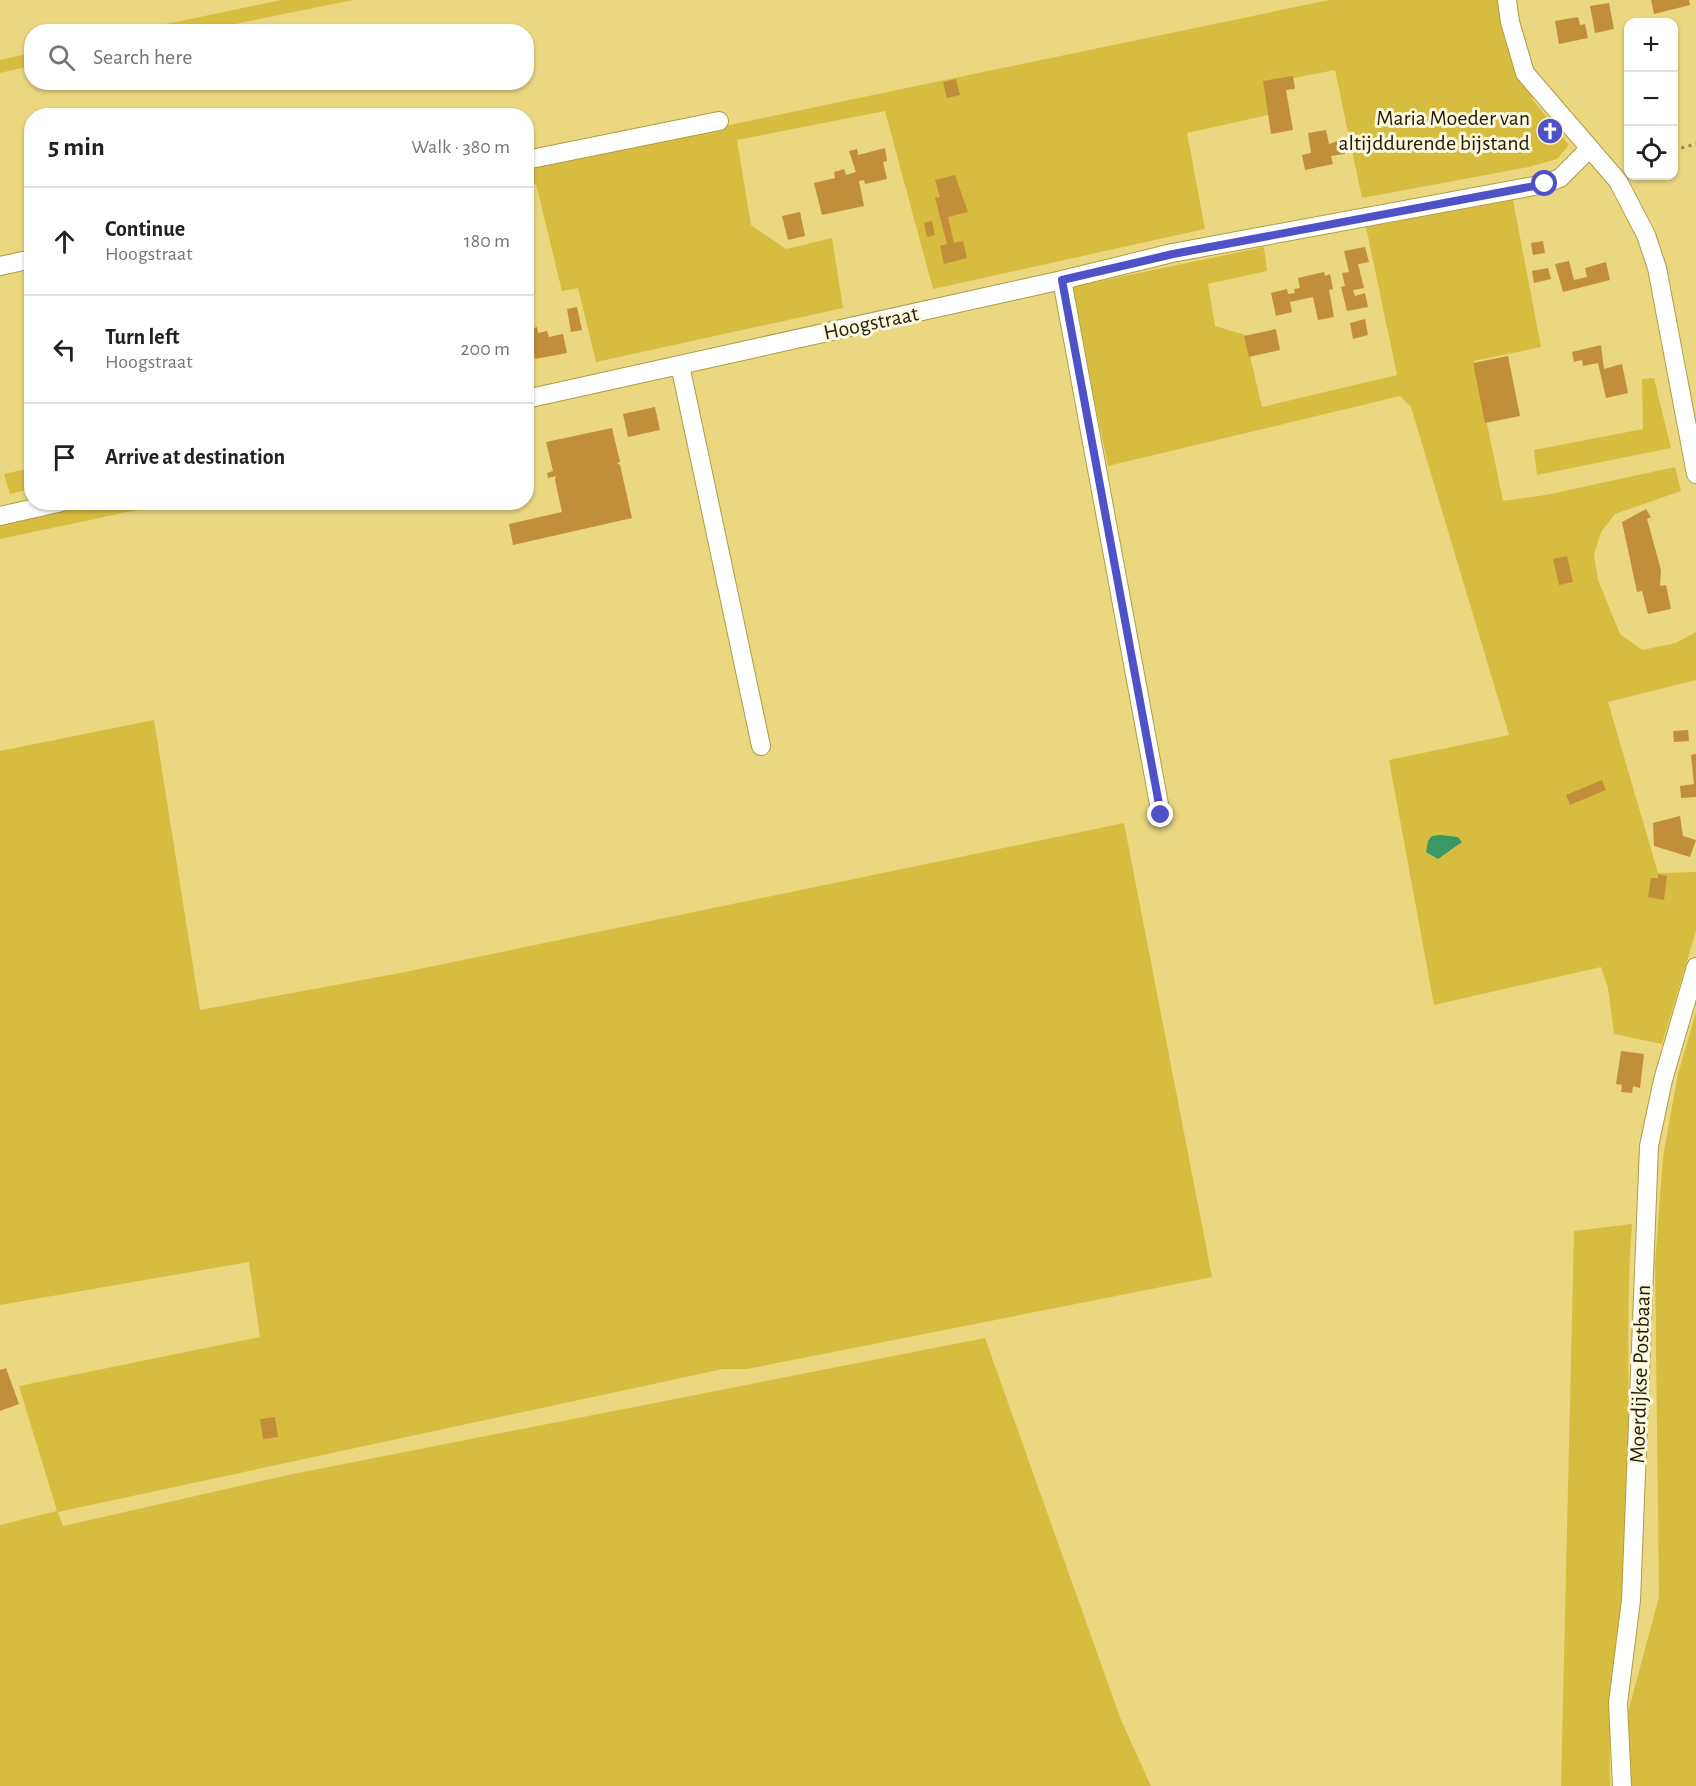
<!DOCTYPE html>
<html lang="en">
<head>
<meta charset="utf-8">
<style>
  :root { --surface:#fff; --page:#f2f2f2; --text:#202124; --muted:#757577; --line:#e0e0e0 }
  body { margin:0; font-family:"Alegreya Sans",sans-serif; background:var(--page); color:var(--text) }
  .controls { position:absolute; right:18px; top:18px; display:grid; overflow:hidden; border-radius:12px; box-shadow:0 2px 4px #0004 }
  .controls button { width:54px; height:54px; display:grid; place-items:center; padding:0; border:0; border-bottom:2px solid var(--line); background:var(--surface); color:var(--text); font:30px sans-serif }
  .stop { position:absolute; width:18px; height:18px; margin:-14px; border:4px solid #4f51c8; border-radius:50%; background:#fff }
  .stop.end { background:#4f51c8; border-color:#fff; box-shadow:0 2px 6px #0008 }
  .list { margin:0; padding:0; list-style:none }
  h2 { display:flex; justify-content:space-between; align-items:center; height:78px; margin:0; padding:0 24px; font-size:26px }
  h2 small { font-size:20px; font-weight:400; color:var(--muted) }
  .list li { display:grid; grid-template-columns:39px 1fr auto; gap:18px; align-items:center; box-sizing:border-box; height:108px; padding:0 24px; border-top:2px solid var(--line) }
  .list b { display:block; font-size:22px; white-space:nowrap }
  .list p { margin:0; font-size:20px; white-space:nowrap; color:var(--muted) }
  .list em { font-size:20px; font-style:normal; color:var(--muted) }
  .icon { flex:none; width:33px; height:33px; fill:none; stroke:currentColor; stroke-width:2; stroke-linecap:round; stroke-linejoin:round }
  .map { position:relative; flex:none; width:1696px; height:1786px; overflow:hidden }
  .search { position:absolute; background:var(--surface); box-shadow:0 2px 4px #0004; left:24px; top:24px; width:510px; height:66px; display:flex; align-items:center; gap:15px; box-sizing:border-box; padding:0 21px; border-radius:24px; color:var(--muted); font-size:22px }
  .panel { position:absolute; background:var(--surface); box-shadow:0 2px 4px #0004; left:24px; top:108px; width:510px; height:402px; border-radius:24px }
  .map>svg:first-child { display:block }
</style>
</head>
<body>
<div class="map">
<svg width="1696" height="1786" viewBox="0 0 1696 1786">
  <rect width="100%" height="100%" fill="#ead780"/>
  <path fill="#d7bd3f" d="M281,0H353L200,31H133Z
    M1329,0H1508L1522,69L1533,100L1569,145L1557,159L1529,167L1362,198L1335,70L1264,84L1268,115L1187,133L1205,229L933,289L885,111L737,140L751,225L786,249L832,238L843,308L596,362L578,288L562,291L536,184L527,186L526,163L653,141Z
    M31,53V66L0,73V60Z
    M1513,200L1541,347L1474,361L1503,501L1546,495L1675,467L1681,491L1615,514L1601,532L1594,555L1598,580L1620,634L1642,650L1676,643L1696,632V680L1608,702L1658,873L1696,872V931L1662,1044L1614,1034L1608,988L1601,967L1434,1005L1389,760L1509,735L1411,407L1400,396L1108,466L1071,287L1264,247L1267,271L1208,284L1215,326L1245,335L1262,407L1397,375L1366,227Z
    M1654,378L1671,448L1537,475L1534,450L1643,429L1642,379Z
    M31,468V489L10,494L4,474Z
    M92,503H170L0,539V523Z
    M154,720L200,1010L400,973L1124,823L1212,1277L747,1369H723L58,1512L63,1526L288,1475L985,1338L1121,1720L1151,1786H0V1525L57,1511L19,1386L260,1337L249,1262L0,1305V751Z
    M1696,1012V1786H1631L1628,1712L1659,1597L1655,1263L1663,1157L1678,1074Z
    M1632,1224C1624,1325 1632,1427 1628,1528C1624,1615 1607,1699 1610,1786H1561L1574,1231Z"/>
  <path fill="#399866" d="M1440,835L1458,837L1462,842L1438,859L1426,852L1428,841L1432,836Z"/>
  <path fill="#c18f3a" d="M1651,0H1689L1690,5L1654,14Z
    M1609,3L1614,29L1595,33L1590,6Z
    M1578,17L1580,25L1585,24L1588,38L1559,44L1555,21Z
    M1293,76L1295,89L1286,90L1293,130L1271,134L1263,81Z
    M956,79L960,95L947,98L943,82Z
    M1553,125L1555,135L1550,139L1544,127Z
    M1326,130L1329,144L1343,139L1345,154L1331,156L1333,164L1305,170L1302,155L1311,153L1308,133Z
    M885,148L887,161L883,162L887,179L865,184L864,180L859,181L864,206L822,215L814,183L835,178L834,172L844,169L846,175L856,172L849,151L857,149L858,155Z
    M955,175L968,212L948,217L954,243L963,241L967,258L944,264L940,246L947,244L935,198L940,197L935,180Z
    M800,212L805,236L788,240L782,216Z
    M932,221L935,235L927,237L924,223Z
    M1543,241L1545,253L1533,255L1531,243Z
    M1365,247L1369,262L1358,264L1364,288L1353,290L1355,296L1365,293L1368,307L1347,311L1341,287L1345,286L1342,273L1349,272L1344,251Z
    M1569,261L1574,280L1587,277L1585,268L1606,262L1610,280L1563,292L1555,264Z
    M1548,268L1551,279L1534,283L1532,271Z
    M1324,272L1325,276L1330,274L1333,289L1329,290L1334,317L1318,320L1313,297L1290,302L1292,312L1276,316L1271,293L1287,289L1288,294L1295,293L1294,289L1300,288L1298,278Z
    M526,306L532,311L534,328L537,327L538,333L547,331L549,337L563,334L567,353L535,359L526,322Z
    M577,307L582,330L571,332L567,309Z
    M1365,319L1368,335L1353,339L1350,323Z
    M1276,329L1280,350L1249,357L1244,336Z
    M1601,345L1604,369L1622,364L1628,393L1606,398L1598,363L1583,366L1582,360L1574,362L1572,352Z
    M1508,356L1520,416L1485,423L1473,363Z
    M655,407L660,430L628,437L623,414Z
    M612,428L620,462L617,463L620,465L632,518L513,545L509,524L562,512L555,480L556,476L548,478L547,473L553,471L546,442Z
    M1646,509L1651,517L1647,519L1661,570L1660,586L1666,585L1671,609L1648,614L1642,591L1637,592L1622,522Z
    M1567,556L1573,582L1559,585L1553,559Z
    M1688,730L1689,741L1674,742L1673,731Z
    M1696,754V797L1681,798L1680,786L1694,784L1691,755Z
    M1602,780L1606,790L1570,805L1566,795Z
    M1680,816L1683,836L1696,840L1690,857L1654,846L1653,823Z
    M1658,874L1667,876L1664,900L1648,897L1651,878H1658Z
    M1621,1051L1644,1054L1640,1088L1633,1086L1632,1093L1621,1092L1622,1085L1616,1084Z
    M6,1368L19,1404L0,1411V1370Z
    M275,1417L278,1437L263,1439L260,1419Z"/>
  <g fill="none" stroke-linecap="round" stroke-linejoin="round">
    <defs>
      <path id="minor" d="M1507,0L1510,22L1525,73L1618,181L1646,235L1657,268L1696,474
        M526,160L719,121
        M0,266L32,259
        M1062,280L1161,815
        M680,365L761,746
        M526,399L1062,280L1172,253L1545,184L1560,178L1590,148
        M0,516L62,502
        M1622,1786L1618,1703L1631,1600L1649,1146L1663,1080L1696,967"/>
    </defs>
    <use href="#minor" stroke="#af9c44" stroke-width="20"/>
    <path stroke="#96884b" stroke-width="3" stroke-dasharray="3 4.5" stroke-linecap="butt" d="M1674,150L1696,144"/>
    <use href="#minor" stroke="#fff" stroke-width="18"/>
  </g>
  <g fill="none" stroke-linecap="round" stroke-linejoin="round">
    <path stroke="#4f51c8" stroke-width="8" d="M1161,815L1062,280L1173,254L1545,184"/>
  </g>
  <defs>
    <symbol id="church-disc" viewBox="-11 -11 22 22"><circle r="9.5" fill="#4f51c8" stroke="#fdf8df"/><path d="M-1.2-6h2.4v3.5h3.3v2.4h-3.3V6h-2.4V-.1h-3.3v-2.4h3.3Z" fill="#fff"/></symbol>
  </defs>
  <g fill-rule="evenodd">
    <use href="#church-disc" x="1535" y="116" width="30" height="30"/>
  </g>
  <g text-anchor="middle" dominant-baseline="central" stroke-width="6" stroke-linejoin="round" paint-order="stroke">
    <g font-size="22" fill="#231d02" stroke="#fdf8df" text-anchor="end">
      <text x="1530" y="118">Maria Moeder van<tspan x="1530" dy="25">altijddurende bijstand</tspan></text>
    </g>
    <g font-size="22" fill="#231d02" stroke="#fdf8df">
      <text transform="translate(871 323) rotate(-12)">Hoogstraat</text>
      <text transform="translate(1640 1374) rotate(-88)">Moerdijkse Postbaan</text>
    </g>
  </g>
</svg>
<div class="controls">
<button>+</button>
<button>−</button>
<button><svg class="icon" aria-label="locate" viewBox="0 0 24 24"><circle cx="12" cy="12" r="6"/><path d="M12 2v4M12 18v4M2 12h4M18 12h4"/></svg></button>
</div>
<div class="stop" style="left:1545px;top:184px"></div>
<div class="stop end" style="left:1161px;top:815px"></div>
<div class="search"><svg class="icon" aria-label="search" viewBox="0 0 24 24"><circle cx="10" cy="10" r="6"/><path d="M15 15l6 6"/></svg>Search here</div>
<section class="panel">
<h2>5 min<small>Walk · 380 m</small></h2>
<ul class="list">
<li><svg class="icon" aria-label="ahead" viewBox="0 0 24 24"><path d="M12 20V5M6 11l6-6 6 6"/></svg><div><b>Continue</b><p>Hoogstraat</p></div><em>180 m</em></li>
<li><svg class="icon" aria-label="left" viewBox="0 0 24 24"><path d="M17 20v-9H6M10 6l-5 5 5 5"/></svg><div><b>Turn left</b><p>Hoogstraat</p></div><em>200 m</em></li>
<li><svg class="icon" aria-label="arrive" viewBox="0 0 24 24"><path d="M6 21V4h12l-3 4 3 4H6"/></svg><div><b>Arrive at destination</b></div></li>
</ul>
</section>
</div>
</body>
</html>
